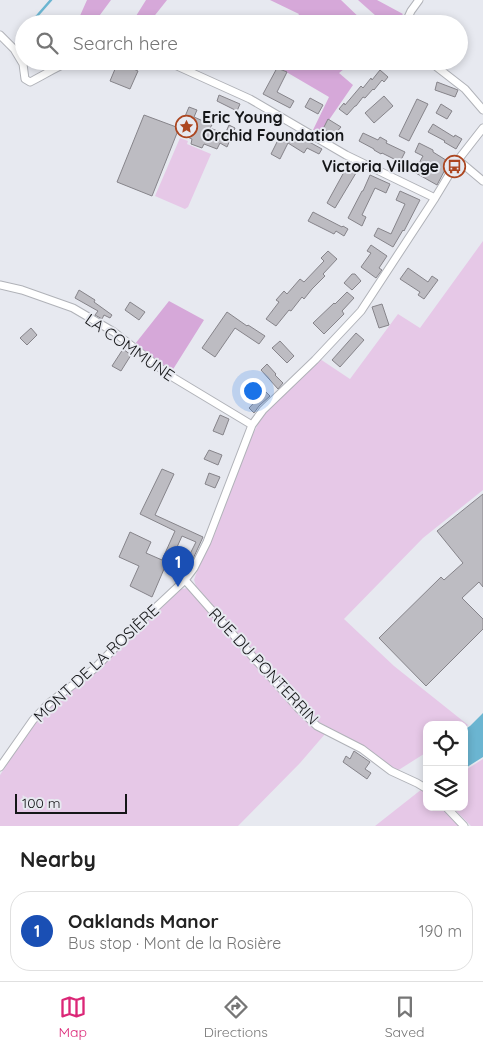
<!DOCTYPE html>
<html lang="en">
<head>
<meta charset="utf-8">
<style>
  :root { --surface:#fff; --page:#f6f6f6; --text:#222; --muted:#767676; --line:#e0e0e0; --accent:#db2777 }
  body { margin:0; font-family:Quicksand,sans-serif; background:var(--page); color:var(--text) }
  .controls { position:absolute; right:15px; bottom:15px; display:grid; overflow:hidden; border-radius:10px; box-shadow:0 2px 8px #0003 }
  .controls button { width:45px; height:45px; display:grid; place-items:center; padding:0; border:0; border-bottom:1px solid var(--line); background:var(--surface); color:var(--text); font:25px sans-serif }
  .scale { position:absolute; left:15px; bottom:12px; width:112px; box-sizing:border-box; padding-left:5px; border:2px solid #151618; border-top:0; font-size:14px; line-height:18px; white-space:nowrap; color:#151618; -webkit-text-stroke:4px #e7e9f0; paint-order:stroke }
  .you { position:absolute; left:252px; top:390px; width:18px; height:18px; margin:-12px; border:4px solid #fff; border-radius:50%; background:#1a73e8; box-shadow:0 0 0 8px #1a73e833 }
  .badge { display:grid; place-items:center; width:32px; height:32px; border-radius:50%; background:var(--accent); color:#fff; font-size:16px; font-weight:700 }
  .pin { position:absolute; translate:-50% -41px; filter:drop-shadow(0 1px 2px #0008) }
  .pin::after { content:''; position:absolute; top:26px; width:18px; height:15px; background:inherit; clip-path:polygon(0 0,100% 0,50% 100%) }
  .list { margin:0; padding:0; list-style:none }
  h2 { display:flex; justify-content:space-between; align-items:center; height:65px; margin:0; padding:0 20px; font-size:21px }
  h2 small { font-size:16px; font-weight:400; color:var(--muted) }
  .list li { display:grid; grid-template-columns:32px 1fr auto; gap:15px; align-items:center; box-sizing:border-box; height:80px; margin:0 10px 10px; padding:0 10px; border:1px solid var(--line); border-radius:20px }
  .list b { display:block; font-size:19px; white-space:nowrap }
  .list p { margin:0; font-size:16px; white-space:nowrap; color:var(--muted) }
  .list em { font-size:16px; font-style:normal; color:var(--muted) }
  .icon { flex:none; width:28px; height:28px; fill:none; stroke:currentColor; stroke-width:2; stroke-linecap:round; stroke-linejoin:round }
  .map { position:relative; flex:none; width:483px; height:826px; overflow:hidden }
  .search { position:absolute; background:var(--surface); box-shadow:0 2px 8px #0003; left:15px; right:15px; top:15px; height:55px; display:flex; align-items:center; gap:12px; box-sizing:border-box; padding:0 18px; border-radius:28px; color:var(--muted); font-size:19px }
  .sheet { height:155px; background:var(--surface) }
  nav { display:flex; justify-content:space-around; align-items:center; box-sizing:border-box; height:70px; border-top:1px solid var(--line); background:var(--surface); font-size:14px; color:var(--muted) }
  nav a { display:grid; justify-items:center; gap:2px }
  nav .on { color:var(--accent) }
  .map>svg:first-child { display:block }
</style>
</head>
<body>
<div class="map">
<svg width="483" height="826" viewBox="0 0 483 826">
  <rect width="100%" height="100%" fill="#e7e9f0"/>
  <path fill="#e6c8e7" d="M180,138L188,141L187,144L211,154L188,207L185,209L155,196Z
    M483,241V490L423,538L344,619L394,666L468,725L464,728V725H427V752L397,771L363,747L317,721L282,687L196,586L194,580L196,574L215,533L249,442L259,422L271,406L320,359L350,379L398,314L420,328Z
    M188,588L301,717L325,734L300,763L238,826H0V775L33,725L47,710L93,675L181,589Z
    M483,759V826H471L452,807H464V771Z
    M422,789L427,794V807H441L460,826H375Z"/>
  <path fill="#d6a8d9" d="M87,0H111L97,19L105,24H73L79,18Z
    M146,0H167L148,24H131Z
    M270,0H341L366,24H293L299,14Z
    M358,0H377L403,14L394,24H385Z
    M272,61H354L339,73L353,85L320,133L313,130L329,97L271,63Z
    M169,301L204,320L172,371L135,344Z"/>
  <path fill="#6bb5d1" d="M483,713V757L464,769V730L470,726Z"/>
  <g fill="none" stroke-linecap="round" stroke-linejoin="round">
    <path stroke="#6bb5d1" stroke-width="2.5" d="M30,24L51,0
      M18,36L24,30"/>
  </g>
  <path fill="#bdbcc2" stroke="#86848a" d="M118,62L138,71L130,89L110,81Z
    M277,68L287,72L277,92L294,101L290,108L263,94Z
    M380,70L388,77L384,82L382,80L374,90L373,89L365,98L363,97L356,106H355L347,115L339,109L344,103L345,105L361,86L363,88L371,78L372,80Z
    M437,82L458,90L455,97L435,90Z
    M219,95L240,104L237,111L217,101Z
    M384,96L393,106L374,123L365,113Z
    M310,98L323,105L318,114L305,107Z
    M417,99L428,104L409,141L399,136Z
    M441,104L452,111L447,119L436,113Z
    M189,107L197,110L194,117L212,125L210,128L225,134L229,125L235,128L227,147L220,143L217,149L204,144L202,148L191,144L192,139L178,133Z
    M144,115L179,128L152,196L117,182Z
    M328,119L341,127L334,135L323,129Z
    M433,124L454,137L455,135L462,139L456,149L444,142L445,141L428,132Z
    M282,132L289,135L291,132L322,149L319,154L307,148L304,153L288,143L280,159L271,154Z
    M363,133L378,140L380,137L387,141L386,143L405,152L400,162L382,153L381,154L374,150V149L359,141Z
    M419,143L433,150V152L449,162L437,185L414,172L423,156L415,152Z
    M349,163L359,168L335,208L327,203Z
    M370,175L390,184L386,193L375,188L362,215L366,217L362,226L348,218L362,191H363Z
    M400,191L420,200L404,231L403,230L393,247L374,236L378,228L391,234L405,204L396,200Z
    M313,212L342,227L343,226L348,229L344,236L336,231L334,234L308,221Z
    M371,245L387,256L379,268L382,270L376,278L361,267L371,253L367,251Z
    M328,251L337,259L323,274L325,276L312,289L304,299L302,297L291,311L289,310L276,326L266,319L279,302L276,300L284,291L287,294L300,279L304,282L324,261L321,258Z
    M408,268L428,282L432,276L438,280L424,299L418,295L420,292L400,279Z
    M352,274H355L361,281L352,290L344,283Z
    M79,290L95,300L94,302L112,315L110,318L104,315L102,319L95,315L98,311L75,298Z
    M347,292L354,298L342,311L344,314L324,334L313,323L334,303L335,304Z
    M130,302L145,312L139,320L125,310Z
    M382,304L389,325L379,328L372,307Z
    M227,312L247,326L248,325L265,336L259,344L235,328L215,357L202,348Z
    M31,328L37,335L27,345L20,338Z
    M356,333L364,340L340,367L332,360Z
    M280,341L294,356L287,363L272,348Z
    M123,349L131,355L121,371L112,366Z
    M267,364L276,374L275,375L283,383L278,389L261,370Z
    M265,391L270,396L259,406L254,413L249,408Z
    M220,415L229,419L223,435L213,431Z
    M209,450L222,455L218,465L204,459Z
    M162,469L174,474L155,515L203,537L192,561L188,558L196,542L182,536L173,556L170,555L152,597L130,586L139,566L119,557L130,532L151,542L146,553L162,560L175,531L140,514Z
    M209,473L220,477L215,488L205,484Z
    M483,494V587L479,582L462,598L483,619V629L426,686L379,638L441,577L444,580L463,563L437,531Z
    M354,751L370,762L365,769L371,773L367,779L343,762L346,756L350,759Z"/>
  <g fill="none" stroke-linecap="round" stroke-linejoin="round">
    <defs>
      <path id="street" d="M405,24L411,11L419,0
        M0,35L14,49L23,64L25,79L30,82C44,75 56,67 71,61
        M166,61L250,99L346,155L435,198
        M429,61L465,89L483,110
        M458,160L483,181
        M0,285L22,290L73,308L114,332L169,375L252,425
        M185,580L299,709L317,726L362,749L391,771L417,783L427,789
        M0,767L33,720L49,703L94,669L137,625L185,580L194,568L207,542L252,425L263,410L315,360L361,311L435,198L458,160L483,128
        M446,807L464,826"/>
    </defs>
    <use href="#street" stroke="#b0b2b8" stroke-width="9"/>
    <use href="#street" stroke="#fff" stroke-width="7"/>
  </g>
  <defs>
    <symbol id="sight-ring" viewBox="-11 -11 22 22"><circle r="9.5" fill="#e7e9f0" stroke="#ac4620" stroke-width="1.5"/><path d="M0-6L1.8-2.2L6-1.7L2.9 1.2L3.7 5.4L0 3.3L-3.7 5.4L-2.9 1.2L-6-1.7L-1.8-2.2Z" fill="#ac4620"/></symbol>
    <symbol id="bus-ring" viewBox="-11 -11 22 22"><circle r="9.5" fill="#e7e9f0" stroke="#ac4620" stroke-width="1.5"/><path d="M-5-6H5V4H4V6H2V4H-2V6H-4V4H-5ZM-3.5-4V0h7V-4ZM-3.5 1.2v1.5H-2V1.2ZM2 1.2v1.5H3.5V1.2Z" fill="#ac4620"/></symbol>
  </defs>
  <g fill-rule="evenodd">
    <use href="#sight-ring" x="174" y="114" width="25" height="25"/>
    <use href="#bus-ring" x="442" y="154" width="25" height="25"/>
  </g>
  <g text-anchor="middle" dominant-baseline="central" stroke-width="4" stroke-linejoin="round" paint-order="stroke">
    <g font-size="16" font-weight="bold" fill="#151618" stroke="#e7e9f0" text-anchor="start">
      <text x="202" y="117">Eric Young<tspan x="202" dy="18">Orchid Foundation</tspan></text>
      <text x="439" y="166" text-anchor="end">Victoria Village</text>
    </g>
    <g font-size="16" fill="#151618" stroke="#e7e9f0">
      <text transform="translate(130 347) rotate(35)">LA COMMUNE</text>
      <text transform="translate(96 663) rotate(-43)">MONT DE LA ROSIÈRE</text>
      <text transform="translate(264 666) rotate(47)">RUE DU PONTERRIN</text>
    </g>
  </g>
</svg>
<div class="controls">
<button><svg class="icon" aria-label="locate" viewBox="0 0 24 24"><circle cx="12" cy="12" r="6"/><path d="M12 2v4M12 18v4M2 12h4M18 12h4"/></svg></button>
<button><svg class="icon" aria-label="layers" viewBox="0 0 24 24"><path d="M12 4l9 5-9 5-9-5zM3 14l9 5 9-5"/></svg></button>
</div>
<div class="scale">100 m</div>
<div class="you"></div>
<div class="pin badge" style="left:178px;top:587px;background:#1a4fb4">1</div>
<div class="search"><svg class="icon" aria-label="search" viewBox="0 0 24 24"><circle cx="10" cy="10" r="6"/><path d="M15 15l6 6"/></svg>Search here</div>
</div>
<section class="sheet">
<h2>Nearby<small></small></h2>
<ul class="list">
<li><span class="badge" style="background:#1a4fb4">1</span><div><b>Oaklands Manor</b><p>Bus stop · Mont de la Rosière</p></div><em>190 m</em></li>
</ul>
</section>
<nav>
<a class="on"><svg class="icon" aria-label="map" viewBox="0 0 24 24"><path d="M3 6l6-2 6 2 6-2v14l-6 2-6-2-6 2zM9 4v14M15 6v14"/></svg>Map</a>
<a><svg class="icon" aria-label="directions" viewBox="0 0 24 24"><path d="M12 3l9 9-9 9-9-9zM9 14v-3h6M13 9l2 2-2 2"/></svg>Directions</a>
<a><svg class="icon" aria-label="saved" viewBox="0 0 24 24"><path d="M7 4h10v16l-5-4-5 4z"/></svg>Saved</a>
</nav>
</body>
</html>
